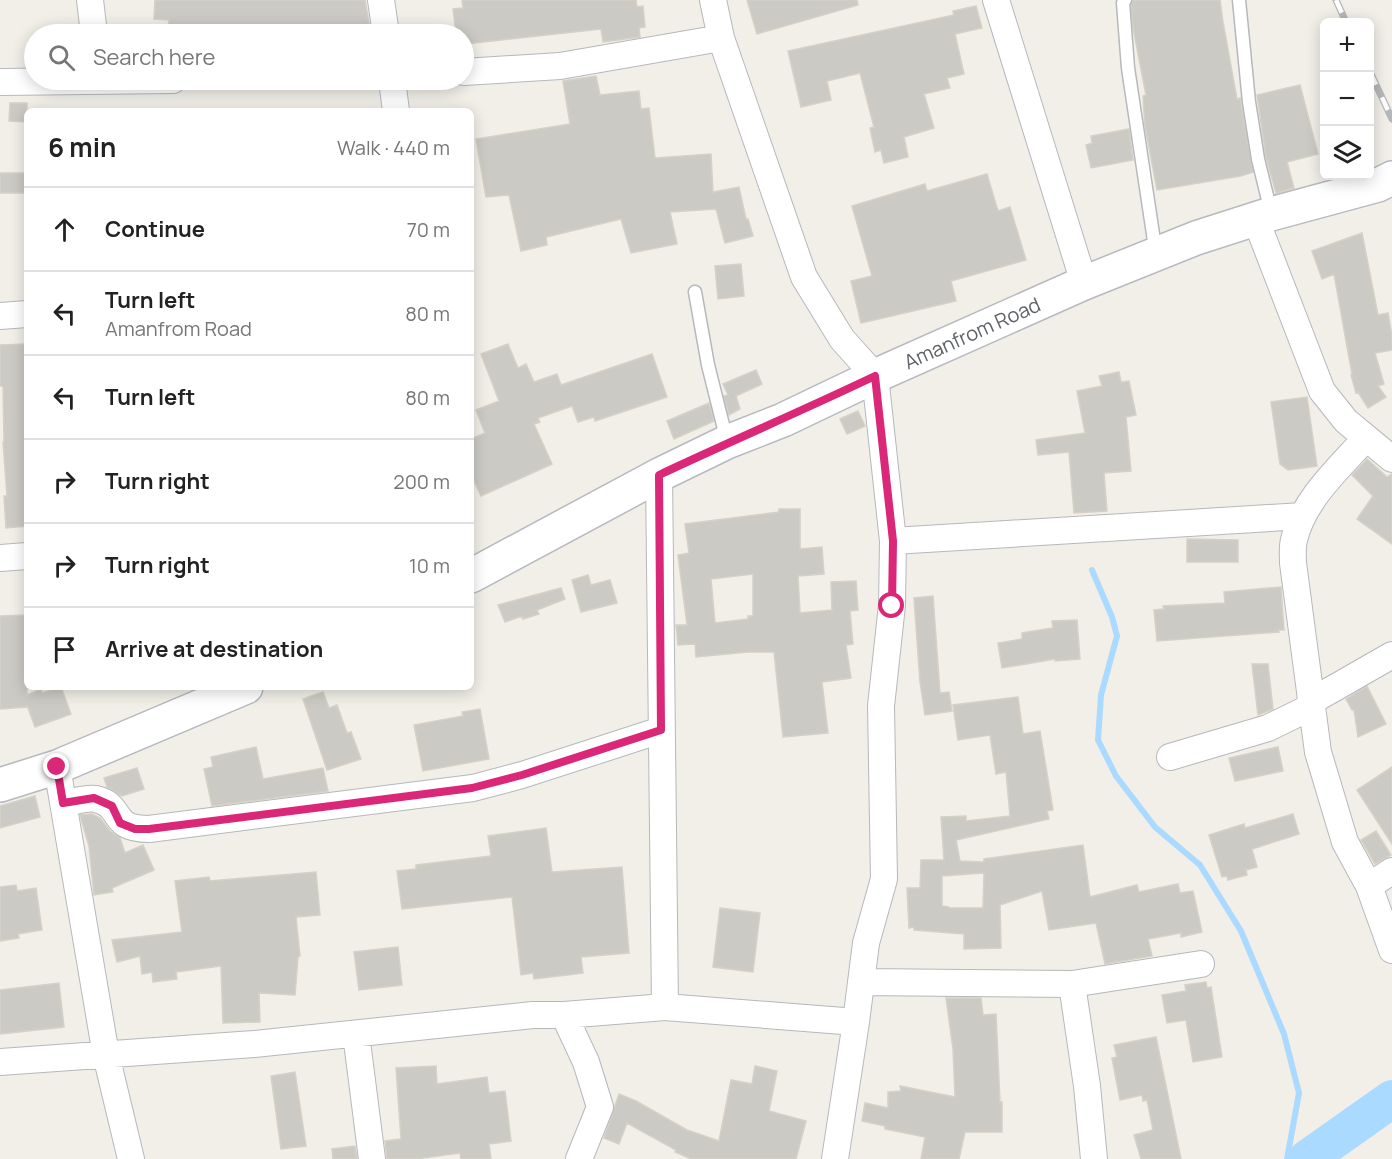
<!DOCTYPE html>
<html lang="en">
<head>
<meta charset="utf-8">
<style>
  :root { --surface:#fff; --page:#f2f2f2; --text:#222; --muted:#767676; --line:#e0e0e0 }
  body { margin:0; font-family:Manrope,sans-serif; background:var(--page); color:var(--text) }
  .controls { position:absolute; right:18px; top:18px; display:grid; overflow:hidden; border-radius:9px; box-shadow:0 3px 15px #0003 }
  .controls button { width:54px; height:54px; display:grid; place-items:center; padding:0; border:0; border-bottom:2px solid var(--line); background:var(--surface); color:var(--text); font:30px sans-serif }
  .stop { position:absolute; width:18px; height:18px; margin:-14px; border:4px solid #db2777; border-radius:50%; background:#fff }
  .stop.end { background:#db2777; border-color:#fff; box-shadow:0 2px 6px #0008 }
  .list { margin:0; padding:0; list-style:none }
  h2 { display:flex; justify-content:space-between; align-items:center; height:78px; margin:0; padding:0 24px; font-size:26px }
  h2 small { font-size:20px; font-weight:400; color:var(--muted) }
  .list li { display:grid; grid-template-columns:39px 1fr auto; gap:18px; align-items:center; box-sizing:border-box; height:84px; padding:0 24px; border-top:2px solid var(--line) }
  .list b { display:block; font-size:22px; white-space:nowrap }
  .list p { margin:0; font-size:20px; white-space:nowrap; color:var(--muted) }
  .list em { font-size:20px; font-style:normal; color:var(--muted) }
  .icon { flex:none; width:33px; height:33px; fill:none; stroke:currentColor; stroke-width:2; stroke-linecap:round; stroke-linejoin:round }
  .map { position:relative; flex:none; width:1392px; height:1159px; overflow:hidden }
  .search { position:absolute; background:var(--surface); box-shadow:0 3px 15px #0003; left:24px; top:24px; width:450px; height:66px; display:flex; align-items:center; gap:15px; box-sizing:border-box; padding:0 21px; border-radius:33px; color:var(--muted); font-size:22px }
  .panel { position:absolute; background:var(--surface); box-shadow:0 3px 15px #0003; left:24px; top:108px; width:450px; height:582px; border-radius:9px }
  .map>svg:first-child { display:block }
</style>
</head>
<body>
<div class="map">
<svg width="1392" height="1159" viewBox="0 0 1392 1159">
  <rect width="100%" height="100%" fill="#f1efe8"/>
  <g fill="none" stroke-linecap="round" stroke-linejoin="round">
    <path stroke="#aadaff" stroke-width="6" d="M1092,570L1112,617L1117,636L1101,695L1098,740L1116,776L1155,827L1200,865L1241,931L1284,1034L1299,1093L1287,1159"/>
    <path stroke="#aadaff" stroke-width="38" d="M1307,1159L1392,1099"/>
  </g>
  <path fill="#cccac5" stroke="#d6d1c6" stroke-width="1.5" fill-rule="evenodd" d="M155,0H365L371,34H282L281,25H238V34H219L220,29L188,28L187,34H167L169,20L154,19Z
    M462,0H636L637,7L643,6L645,27L639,28L640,37L603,42L601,29L466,44L465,34H456L453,9L463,8Z
    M747,0H857L858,5L757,34Z
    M1133,0H1220L1223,22L1237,99L1240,98L1253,172L1241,176L1157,190L1145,126L1143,96L1146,95L1133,28L1131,5Z
    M976,6L982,28L955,34L964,74L947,78L950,88L924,94L934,128L904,137L908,157L884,163L881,150L875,152L870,128L874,127L860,73L827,81L831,100L801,107L788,51L954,15L953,11Z
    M596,76L600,95L639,91L641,109L649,108L655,158L711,154L713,192L739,187L746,219H748L753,236L725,243L716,209L670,212L677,244L631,253L621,219L546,237L547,245L521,251L509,195L486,197L476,139L570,124L563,81Z
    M1300,85L1318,154L1287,162L1294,188L1276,193L1266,157L1257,95Z
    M10,103H27V122L9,121Z
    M1129,129L1133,160L1091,168L1086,145L1092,143L1091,136Z
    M0,173H27V193H0Z
    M987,174L998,211L1010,207L1026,260L951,281L956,301L861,323L851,281L872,276L852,206L925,184L927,191Z
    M1362,233L1378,315L1388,313L1392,336V350L1375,353L1384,384L1378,386L1386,397L1368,408L1358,392L1356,393L1351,375L1352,374L1334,274L1322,279L1312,251Z
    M741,264L744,296L718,299L715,266Z
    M27,344V526L6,528L4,496H7L3,442H4L3,386H0V345Z
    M508,344L518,368L526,364L534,382L557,374L561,385L652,354L667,397L595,421L594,417L578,422L572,406L538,418L540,422L534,424L552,464L481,496L471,474V439L485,433L476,410L499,401L481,354Z
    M756,370L762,384L736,396L740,409L729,415L724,396L728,395L723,384Z
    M1119,372L1121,382L1129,381L1136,415L1126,417L1131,471L1104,473L1107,511L1074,513L1069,452L1038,455L1036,440L1085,433L1077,391L1102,386L1099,376Z
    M1307,397L1317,466L1288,470L1280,464L1271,402Z
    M709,403L714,421L674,439L667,421Z
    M858,411L865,426L847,434L840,419Z
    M1367,459L1387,477L1392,474V544L1357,519L1373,496L1352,475Z
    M779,509H800V549L822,547L824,574L798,576L800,613L832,610L831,582L856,581L858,610L850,611L853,644L846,645L851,678L822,682L828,733L783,737L774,652H748L696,657L695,644L678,645L676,625H687L678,555L689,553L685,524L779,512ZM753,574V616H748V619L715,623L711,579Z
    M1187,539L1238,540V562H1187Z
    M588,575L591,585L610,580L617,603L581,612L572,580Z
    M1281,587L1284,630H1278L1279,632L1157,641L1154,610L1164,609L1163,606L1225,603L1224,592Z
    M561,588L565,599L537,610L539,614L523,619L522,616L505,622L498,605Z
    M933,596L940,693L949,692L952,711L925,715L920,682L914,598Z
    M27,615V695L41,689L42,693L61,687L71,714L35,727L27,705V707L0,709V616Z
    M1077,620L1080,659L1055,661V659L1002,668L998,643L1022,639V633L1053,628L1052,621Z
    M1252,664H1268L1273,709L1258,715Z
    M1367,686L1386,724L1358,737L1354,710H1352L1346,699Z
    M323,692L329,708L337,705L347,733L351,732L361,759L327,770L303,699Z
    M1018,697L1023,734L1040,731L1053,810L1047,811L1049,819L956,840L960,861L984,862V859L1083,845L1090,897L1137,885L1139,892L1178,884L1180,893L1193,891L1202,932L1181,937V933L1148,939L1152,956L1105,964L1096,923L1049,930L1042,891L1000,905L1001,948L964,949V934L914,930V927L909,928L907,888H920L921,860H944L941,817L966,816V821L1010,816L1006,772L996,774L990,735L958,740L953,705ZM984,873L983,908H949V907L942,906V876Z
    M480,709L489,759L423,771L414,725L463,716L462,712Z
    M256,747L263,779L323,768L328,791L212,806L204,769L213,767L211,757Z
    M1278,747L1283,771L1235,781L1229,758Z
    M1392,767V844L1357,790Z
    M137,768L144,789L122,796L107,787L104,778Z
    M35,796L40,817L0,828V806Z
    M92,814L100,818L110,831L120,838L125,853L143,845L154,870L112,888L113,892L94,895L89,846L80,815Z
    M1293,814L1299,834L1252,849L1257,867L1246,870L1247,875L1228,880L1227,876L1222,877L1209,835L1244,824L1245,828Z
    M546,828L552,872L622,867L629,953L581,957L583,973L534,979L533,973L521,975L512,897L402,909L397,871L416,869V865L491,856L488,836Z
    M1376,831L1391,855L1375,864L1361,840Z
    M316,872L320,915L296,917L300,956L298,957L295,995L259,993L260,1022L223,1023L221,966L176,972L177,979L153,982L152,972L142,974L140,956L117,962L112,940L182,932L175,881L209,877L210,881Z
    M16,885L17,891L36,888L42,930L18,934L19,938L0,941V887Z
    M720,908L760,913L753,972L713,967Z
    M398,947L402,985L359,990L354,952Z
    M1206,982L1207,988L1211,987L1222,1057L1193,1062L1186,1020L1167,1023L1162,995L1186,991L1185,985Z
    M59,983L64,1027L0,1034V990Z
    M946,998H981L983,1015L996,1014L1000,1102H1002V1132H965L959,1159H921L925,1137L885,1129V1126L862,1121L865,1103L888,1108V1092L901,1091L900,1086L955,1097L953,1049Z
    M1156,1037L1181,1159H1141L1134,1135L1153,1130L1147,1100L1143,1101L1142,1095L1120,1100L1112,1058L1117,1057L1114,1045Z
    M436,1066L437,1084L487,1077L489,1093L505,1091L511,1141L489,1144L491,1159H461L460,1153L416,1159H387L385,1141L401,1139L396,1068Z
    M755,1066L777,1071L769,1111L806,1121L796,1159H691L675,1152L676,1150L627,1123L619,1144L604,1138L619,1094L636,1101L687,1130L719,1141L731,1080L752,1084Z
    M295,1072L306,1146L281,1149L271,1076Z
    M355,1146L357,1159H333L332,1149Z"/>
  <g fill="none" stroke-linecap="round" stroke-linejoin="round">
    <defs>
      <path id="lane" d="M1125,0L1123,3L1128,68L1156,254
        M1239,0L1249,102L1258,159L1271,212
        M695,292L708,365L727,441"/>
      <path id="street" d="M90,0L94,34
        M381,0L386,34
        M713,0L721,38L804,277L842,339L875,376L893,541L892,605L881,706L884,879L866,943L856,1022L835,1159
        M996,0L1084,283
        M464,72L560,66L721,38
        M392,80L396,111
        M0,82L173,80
        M1256,220L1322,391L1346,421L1392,459
        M0,316L27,314
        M1365,439C1339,468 1303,500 1294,540C1292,547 1293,556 1293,563L1318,752L1345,842L1369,886L1392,950
        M659,475L665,1007
        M893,541L1303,516
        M0,558L27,556
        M1310,702L1392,655
        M1170,757L1268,728L1311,707
        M57,767L106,1055L131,1159
        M63,803C73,802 87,797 96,799C125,806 108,829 149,829L473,788L522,775L661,730
        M1369,886L1392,871
        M862,982L1072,984L1201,964
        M1072,984L1087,1086L1094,1159
        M564,1015L586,1062L600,1107L579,1159
        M356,1034L372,1159
        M0,1062L254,1044L533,1015H564L665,1007L856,1022"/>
      <path id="secondary" d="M471,576L659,475L727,442L783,420L875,376L1084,283L1196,238L1271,214L1378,185L1392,178
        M0,785L57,767L246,687"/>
    </defs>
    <use href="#lane" stroke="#b5b8bc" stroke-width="15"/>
    <use href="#street" stroke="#b5b8bc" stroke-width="28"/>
    <use href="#secondary" stroke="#b6babf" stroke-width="36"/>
    <use href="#lane" stroke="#fff" stroke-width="12"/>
    <use href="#street" stroke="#fff" stroke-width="26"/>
    <use href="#secondary" stroke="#fff" stroke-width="33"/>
    <defs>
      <path id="rail" d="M1336,0L1346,22
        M1370,72L1392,119"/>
    </defs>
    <use href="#rail" stroke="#b6b7b8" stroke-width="7"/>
    <use href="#rail" stroke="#fff" stroke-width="4.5" stroke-dasharray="14" stroke-linecap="butt"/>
  </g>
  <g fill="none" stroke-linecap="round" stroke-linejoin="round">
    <path stroke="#db2777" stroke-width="8" d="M57,767L63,803L94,798L112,806L120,823L135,829H149L472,788L522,775L661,730L659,475C731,441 804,410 875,376L893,541L892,606"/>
  </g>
  <g text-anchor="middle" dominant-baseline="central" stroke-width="5" stroke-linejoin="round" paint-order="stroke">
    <g font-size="20" fill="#5f6368" stroke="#fff">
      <text transform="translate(972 333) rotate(-24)">Amanfrom Road</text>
    </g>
  </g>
</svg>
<div class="controls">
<button>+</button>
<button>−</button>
<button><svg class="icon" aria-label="layers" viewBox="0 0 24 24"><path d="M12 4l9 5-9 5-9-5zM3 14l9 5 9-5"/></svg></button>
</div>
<div class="stop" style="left:892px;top:606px"></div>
<div class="stop end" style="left:57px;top:767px"></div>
<div class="search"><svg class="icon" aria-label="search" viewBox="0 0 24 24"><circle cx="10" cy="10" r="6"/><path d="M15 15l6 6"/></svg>Search here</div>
<section class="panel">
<h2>6 min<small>Walk · 440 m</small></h2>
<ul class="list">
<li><svg class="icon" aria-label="ahead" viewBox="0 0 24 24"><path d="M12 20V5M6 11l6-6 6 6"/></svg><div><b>Continue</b></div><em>70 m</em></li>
<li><svg class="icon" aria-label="left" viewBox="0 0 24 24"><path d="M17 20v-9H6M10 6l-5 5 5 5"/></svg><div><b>Turn left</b><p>Amanfrom Road</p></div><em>80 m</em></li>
<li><svg class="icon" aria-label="left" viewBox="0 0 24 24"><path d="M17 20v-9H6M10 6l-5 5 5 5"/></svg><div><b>Turn left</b></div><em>80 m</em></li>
<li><svg class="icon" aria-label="right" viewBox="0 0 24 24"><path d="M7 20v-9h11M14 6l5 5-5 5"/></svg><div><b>Turn right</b></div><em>200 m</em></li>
<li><svg class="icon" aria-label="right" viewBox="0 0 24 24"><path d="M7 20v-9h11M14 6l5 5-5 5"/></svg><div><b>Turn right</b></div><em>10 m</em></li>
<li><svg class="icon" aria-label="arrive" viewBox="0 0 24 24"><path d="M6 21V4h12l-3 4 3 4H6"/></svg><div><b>Arrive at destination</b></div></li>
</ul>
</section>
</div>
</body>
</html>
